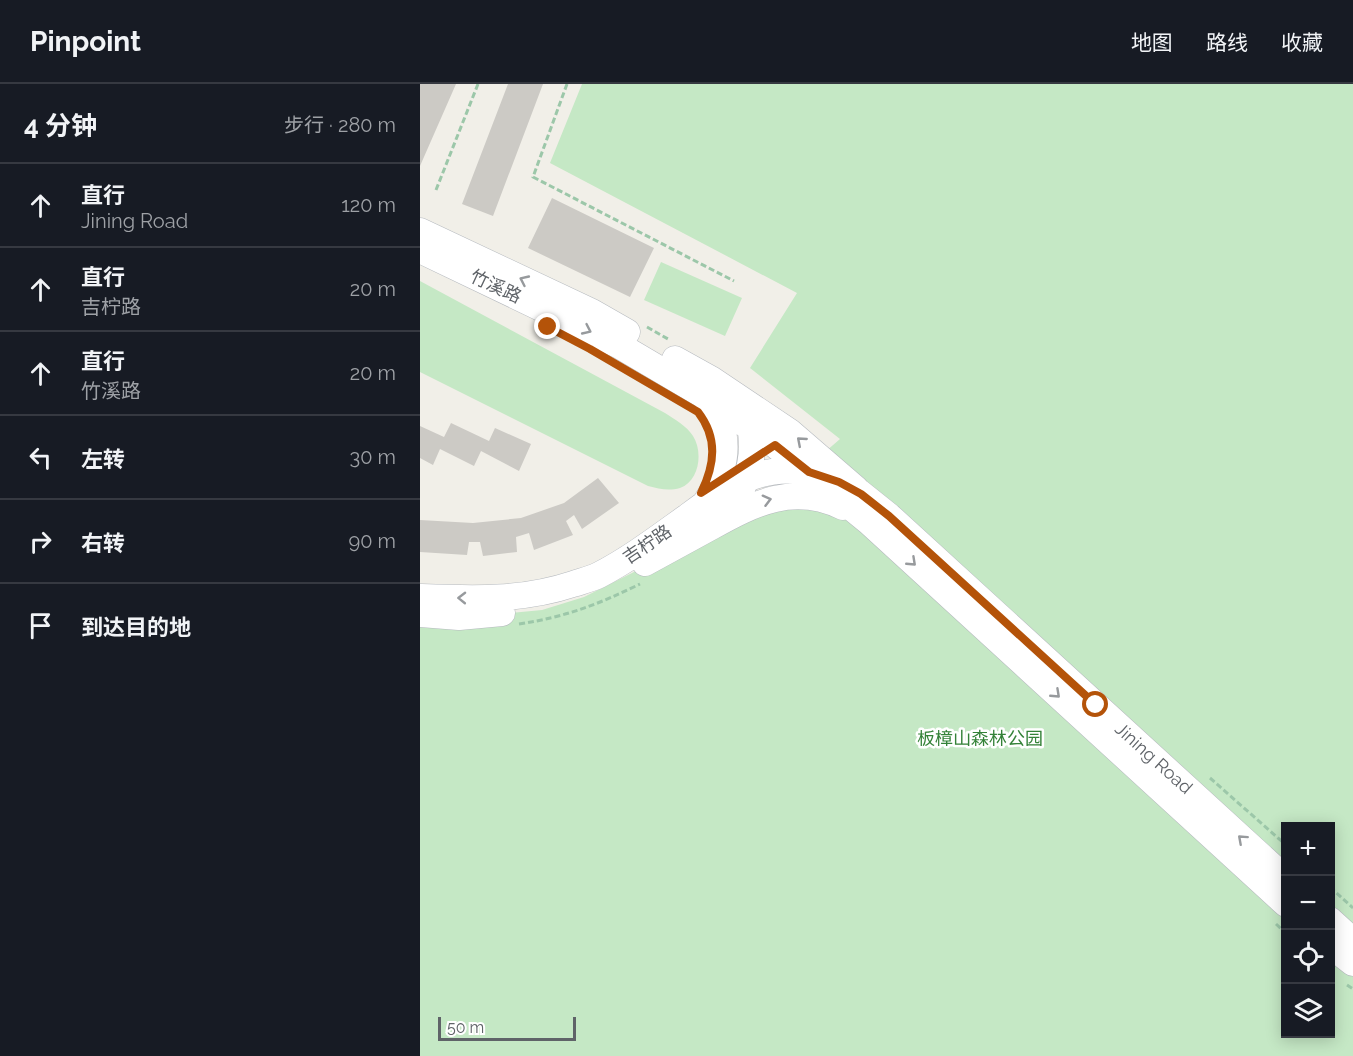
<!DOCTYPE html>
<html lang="zh">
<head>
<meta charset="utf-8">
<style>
  :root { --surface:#171b24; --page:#242831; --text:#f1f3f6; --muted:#9ea1a6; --line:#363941 }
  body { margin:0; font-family:Raleway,"Noto Sans SC",sans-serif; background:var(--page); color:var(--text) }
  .controls { position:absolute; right:18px; bottom:18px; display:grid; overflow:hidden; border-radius:0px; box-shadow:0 3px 15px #0003 }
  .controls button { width:54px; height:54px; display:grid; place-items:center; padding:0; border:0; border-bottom:2px solid var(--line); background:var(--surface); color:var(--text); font:30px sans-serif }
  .scale { position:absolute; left:18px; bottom:15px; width:138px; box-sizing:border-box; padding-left:6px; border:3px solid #5f6368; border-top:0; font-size:16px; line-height:21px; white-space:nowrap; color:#5f6368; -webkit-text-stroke:4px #fff; paint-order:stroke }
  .stop { position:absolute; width:18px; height:18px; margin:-14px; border:4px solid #b45309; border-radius:50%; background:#fff }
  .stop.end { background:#b45309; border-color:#fff; box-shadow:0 2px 6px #0008 }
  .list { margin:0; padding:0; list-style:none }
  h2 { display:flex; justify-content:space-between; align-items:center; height:78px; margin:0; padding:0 24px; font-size:26px }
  h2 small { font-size:20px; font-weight:400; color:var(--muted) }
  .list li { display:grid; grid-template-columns:39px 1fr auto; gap:18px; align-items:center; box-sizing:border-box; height:84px; padding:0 24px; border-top:2px solid var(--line) }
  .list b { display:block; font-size:22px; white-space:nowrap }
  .list p { margin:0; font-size:20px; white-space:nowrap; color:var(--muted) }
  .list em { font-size:20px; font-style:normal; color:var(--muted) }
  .icon { flex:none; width:33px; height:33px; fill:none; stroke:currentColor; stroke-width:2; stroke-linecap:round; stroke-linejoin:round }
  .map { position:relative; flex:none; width:933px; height:972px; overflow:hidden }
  header { display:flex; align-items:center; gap:36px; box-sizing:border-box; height:84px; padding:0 30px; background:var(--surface); border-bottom:2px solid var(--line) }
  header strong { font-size:28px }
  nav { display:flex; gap:33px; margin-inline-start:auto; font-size:21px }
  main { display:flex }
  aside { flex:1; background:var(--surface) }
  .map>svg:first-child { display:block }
</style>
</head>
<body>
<header>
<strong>Pinpoint</strong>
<nav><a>地图</a><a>路线</a><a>收藏</a></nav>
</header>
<main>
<aside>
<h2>4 分钟<small>步行 · 280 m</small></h2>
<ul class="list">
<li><svg class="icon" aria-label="ahead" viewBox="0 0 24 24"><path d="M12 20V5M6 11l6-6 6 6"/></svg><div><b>直行</b><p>Jining Road</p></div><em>120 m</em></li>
<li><svg class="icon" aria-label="ahead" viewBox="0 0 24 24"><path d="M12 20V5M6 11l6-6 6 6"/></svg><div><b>直行</b><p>吉柠路</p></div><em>20 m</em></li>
<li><svg class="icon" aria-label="ahead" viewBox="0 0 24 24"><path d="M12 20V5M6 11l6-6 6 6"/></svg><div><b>直行</b><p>竹溪路</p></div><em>20 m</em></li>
<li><svg class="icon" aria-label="left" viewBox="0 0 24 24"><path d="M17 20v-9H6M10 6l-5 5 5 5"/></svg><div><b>左转</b></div><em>30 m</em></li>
<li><svg class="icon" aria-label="right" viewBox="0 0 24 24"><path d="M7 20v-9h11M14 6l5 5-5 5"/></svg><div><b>右转</b></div><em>90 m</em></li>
<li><svg class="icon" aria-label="arrive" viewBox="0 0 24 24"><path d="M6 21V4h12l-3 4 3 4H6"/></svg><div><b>到达目的地</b></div></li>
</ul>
</aside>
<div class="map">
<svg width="933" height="972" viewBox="0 0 933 972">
  <rect width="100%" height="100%" fill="#f1efe8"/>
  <path fill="#c5e8c5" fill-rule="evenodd" d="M162,0H933V972H0V531L39,534L122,526L164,513L338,426L420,355L330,284L377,209L130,79ZM866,742H910V950H866Z
    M241,178L322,214L305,252L224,216Z
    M0,197L245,329C254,335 267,342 273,352C283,367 280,397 260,404C249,407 239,405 228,402L0,288Z"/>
  <path fill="#cccac5" d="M0,0H36L0,82Z
    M88,0H123L73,132L42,120Z
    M132,114L234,164L210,213L108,164Z
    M31,339L69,357L75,344L111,360L99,387L61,367L54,382L20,365L13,381L0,374V342L24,353Z
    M178,394L199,419L162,445L154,431L146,437L153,451L114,466L109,449L96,453L97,468L63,472L60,458H49L47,471L0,468V436L53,439L101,434L144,419Z"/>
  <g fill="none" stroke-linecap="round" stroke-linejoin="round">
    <defs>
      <path id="secondary" d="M0,147L172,228L207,248
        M0,166L200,262L283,311L355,361L449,438L866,820
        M255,275L291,295L370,348L436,405
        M320,408C333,385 335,357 328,333
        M439,408L469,432L866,795
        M286,418C307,385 314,349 287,316
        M225,479C247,467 269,455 291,443C334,419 374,399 423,423
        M0,513C53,515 102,517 153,500C162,497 171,495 179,491C210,475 239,453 267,433C306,404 340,378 391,389
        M0,530L39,533L82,529
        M910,836L933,857
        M910,861L933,879"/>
    </defs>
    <use href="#secondary" stroke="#b6babf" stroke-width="27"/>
    <path stroke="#9cc7a9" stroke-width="3" stroke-dasharray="6 3" stroke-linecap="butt" d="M147,0L113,93L314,197
      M16,106L58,0
      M227,243L248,255
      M99,540C146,533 179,520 220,500
      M790,694L866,761
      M910,803L933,824
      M856,840L866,849
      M927,901L933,905"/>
    <use href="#secondary" stroke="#fff" stroke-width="26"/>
  </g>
  <defs><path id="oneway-chevron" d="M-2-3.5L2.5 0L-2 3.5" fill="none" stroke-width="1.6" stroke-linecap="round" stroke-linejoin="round" transform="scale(1.5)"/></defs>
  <g stroke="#979a9d">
    <use href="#oneway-chevron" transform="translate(104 196) rotate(-155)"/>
    <use href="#oneway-chevron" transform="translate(167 246) rotate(25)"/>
    <use href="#oneway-chevron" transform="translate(381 357) rotate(-139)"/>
    <use href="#oneway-chevron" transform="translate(347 416) rotate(-15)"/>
    <use href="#oneway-chevron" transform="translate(492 478) rotate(43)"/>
    <use href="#oneway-chevron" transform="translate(42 514) rotate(-179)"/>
    <use href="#oneway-chevron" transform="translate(636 610) rotate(43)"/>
    <use href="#oneway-chevron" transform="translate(822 755) rotate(-138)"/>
  </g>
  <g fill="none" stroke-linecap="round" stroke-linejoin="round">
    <path stroke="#b45309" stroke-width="8" d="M128,243L170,265L278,328C298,354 295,380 281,409L355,361L389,388L419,398L441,410L469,432L676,621"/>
  </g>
  <g text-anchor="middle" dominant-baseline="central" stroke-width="5" stroke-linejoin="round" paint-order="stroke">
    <g font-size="18" fill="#5f6368" stroke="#fff">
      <text transform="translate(76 202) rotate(25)">竹溪路</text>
      <text transform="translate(227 460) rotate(-34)">吉柠路</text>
      <text transform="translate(734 674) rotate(42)">Jining Road</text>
    </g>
    <g font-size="18" fill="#348238" stroke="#fff">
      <text x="560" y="654">板樟山森林公园</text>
    </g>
  </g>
</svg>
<div class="controls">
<button>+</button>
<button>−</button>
<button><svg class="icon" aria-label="locate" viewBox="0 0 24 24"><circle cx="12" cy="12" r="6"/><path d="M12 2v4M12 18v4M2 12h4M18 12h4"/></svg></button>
<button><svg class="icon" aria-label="layers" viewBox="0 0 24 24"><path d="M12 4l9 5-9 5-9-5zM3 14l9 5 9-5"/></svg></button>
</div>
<div class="scale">50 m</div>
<div class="stop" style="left:676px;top:621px"></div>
<div class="stop end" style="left:128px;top:243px"></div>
</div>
</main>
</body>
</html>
